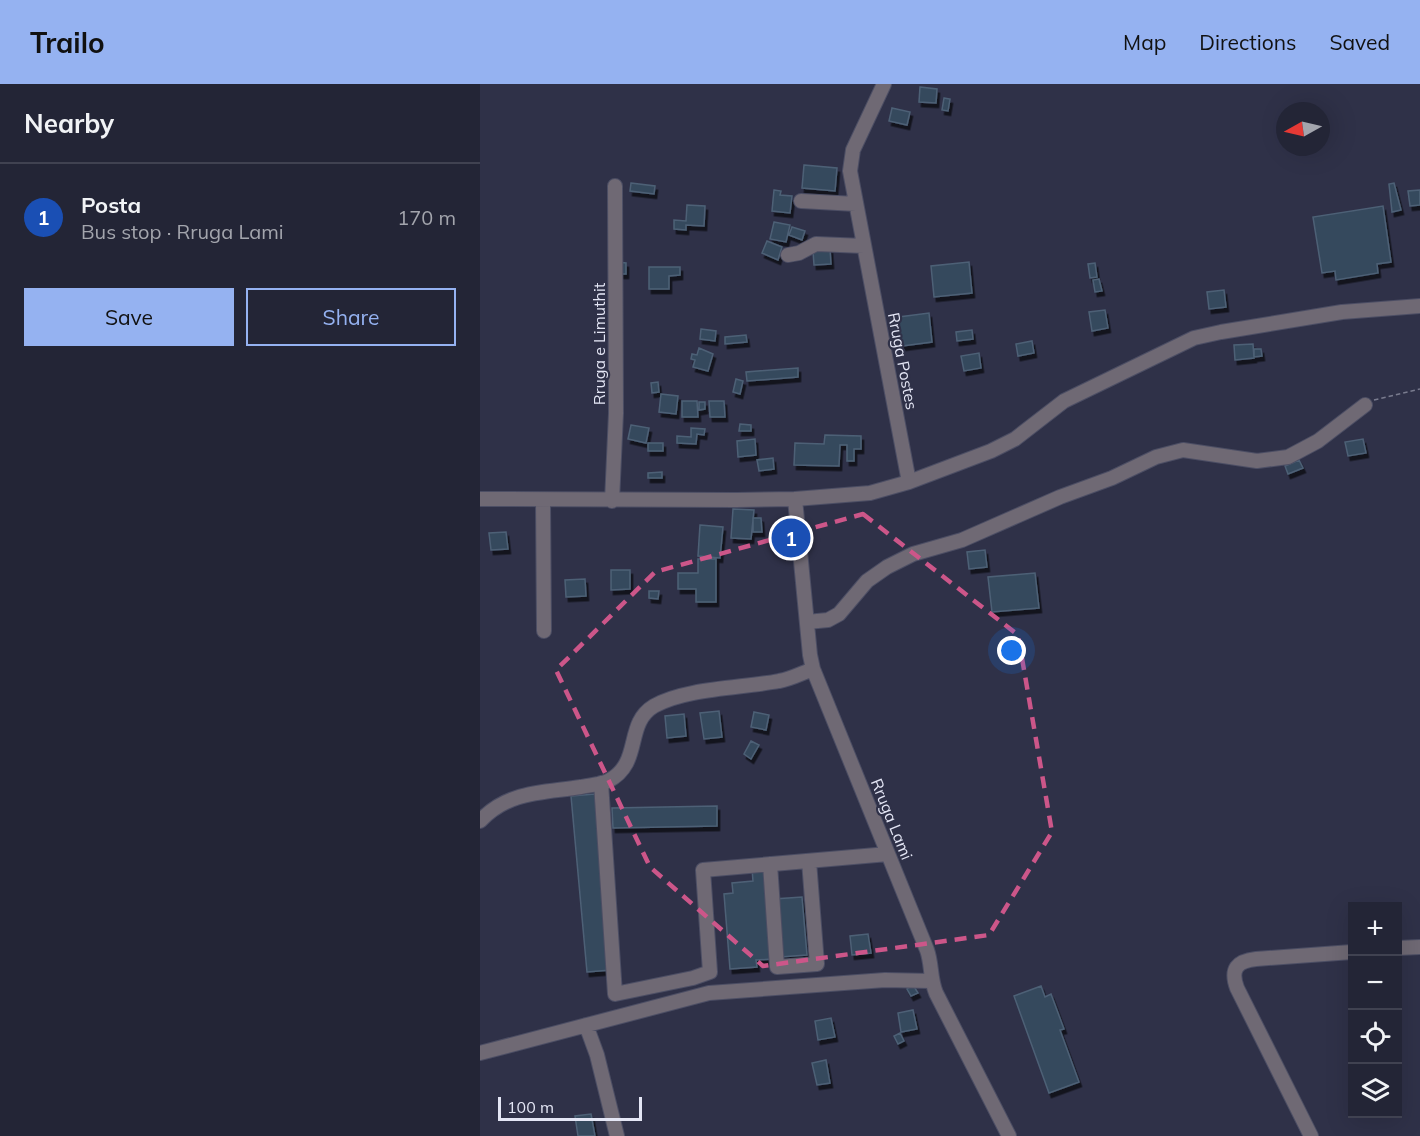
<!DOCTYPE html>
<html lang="en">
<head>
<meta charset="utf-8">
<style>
  :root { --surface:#232536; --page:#2f3142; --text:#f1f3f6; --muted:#a3a5ad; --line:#404251; --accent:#95b2f1 }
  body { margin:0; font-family:Mulish,sans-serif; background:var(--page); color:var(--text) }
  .controls { position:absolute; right:18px; bottom:18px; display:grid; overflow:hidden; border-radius:0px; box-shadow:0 6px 24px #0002 }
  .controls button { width:54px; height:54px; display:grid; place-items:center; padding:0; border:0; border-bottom:2px solid var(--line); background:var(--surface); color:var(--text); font:30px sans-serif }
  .compass { position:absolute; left:796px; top:18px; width:54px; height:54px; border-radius:50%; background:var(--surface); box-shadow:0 6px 24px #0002; rotate:262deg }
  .scale { position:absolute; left:18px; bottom:15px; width:144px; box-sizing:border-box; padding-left:6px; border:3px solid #e4e6f5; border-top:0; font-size:16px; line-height:21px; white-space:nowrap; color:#e4e6f5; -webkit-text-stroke:4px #2f3148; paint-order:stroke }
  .you { position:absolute; left:532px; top:567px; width:21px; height:21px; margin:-15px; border:4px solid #fff; border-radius:50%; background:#1a73e8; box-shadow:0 0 0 9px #1a73e833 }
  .badge { display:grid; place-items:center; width:39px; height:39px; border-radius:50%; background:var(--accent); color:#fff; font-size:20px; font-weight:700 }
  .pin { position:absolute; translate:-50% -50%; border:3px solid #fff; box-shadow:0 2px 6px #0006 }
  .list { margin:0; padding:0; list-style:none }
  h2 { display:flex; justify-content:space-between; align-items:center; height:78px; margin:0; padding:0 24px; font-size:26px }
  h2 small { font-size:20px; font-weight:400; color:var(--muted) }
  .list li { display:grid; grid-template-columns:39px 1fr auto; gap:18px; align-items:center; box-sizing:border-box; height:108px; padding:0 24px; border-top:2px solid var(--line) }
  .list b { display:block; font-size:22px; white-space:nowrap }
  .list p { margin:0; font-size:20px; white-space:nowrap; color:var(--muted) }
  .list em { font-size:20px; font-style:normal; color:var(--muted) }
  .actions { display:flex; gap:12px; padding:18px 24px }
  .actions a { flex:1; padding:14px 0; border:2px solid var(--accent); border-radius:0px; text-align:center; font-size:21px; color:var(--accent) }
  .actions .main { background:var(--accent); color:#111 }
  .icon { flex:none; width:33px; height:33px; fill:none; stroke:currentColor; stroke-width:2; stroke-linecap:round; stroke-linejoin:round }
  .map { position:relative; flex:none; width:940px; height:1052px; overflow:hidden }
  header { display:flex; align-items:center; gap:36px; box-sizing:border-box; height:84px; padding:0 30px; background:var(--accent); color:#111 }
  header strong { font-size:28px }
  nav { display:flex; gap:33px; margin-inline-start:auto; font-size:21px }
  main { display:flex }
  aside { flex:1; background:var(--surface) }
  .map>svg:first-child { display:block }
</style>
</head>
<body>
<header>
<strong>Trailo</strong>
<nav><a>Map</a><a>Directions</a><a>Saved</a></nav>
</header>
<main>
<aside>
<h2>Nearby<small></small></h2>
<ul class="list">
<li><span class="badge" style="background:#1a4fb4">1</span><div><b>Posta</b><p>Bus stop · Rruga Lami</p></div><em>170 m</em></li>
</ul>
<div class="actions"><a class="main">Save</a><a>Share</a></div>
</aside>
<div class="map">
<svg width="940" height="1052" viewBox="0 0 940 1052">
  <defs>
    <filter id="shadow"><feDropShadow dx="2.5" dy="4.5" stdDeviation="0" flood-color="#0009"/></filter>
  </defs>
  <rect width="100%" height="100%" fill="#2f3148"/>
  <path fill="#36495d" stroke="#4d6176" stroke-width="1.5" filter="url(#shadow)" d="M440,3L457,5L456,19L439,18Z
    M464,14L470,15L468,27L462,26Z
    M412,24L430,28L427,41L409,37Z
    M324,81L357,84L355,107L322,104Z
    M151,99L175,102L174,110L150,107Z
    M914,99L921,126L912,128L909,100Z
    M294,106L301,107L300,111L312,112L310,129L292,127Z
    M940,106V121L930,122L928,107Z
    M207,121L225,122L224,142L206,141V146L194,145V136L206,137Z
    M903,122L911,178L897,180L898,189L856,196L855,187L842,189L833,133Z
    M294,138L310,141L306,158L290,155Z
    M312,143L325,147L322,156L309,151Z
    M287,157L302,163L298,176L282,169Z
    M350,165L351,180L334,181L333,167Z
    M137,178L146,179V190H137Z
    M489,178L492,209L454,213L451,182Z
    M615,179L617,193L610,194L608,180Z
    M169,183H200V191L189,192V205H169Z
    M619,195L622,207L615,208L613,196Z
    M744,206L746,223L729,225L727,208Z
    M625,226L628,244L612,247L609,228Z
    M449,229L452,258L415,263L411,234Z
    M221,245L236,247L235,257L220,255Z
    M492,246L493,255L477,257L476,248Z
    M266,251L267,258L245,260V253Z
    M552,257L554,269L538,272L536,260Z
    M773,260L774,274L755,276L754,261Z
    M219,264L233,270L228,287L213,283L215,276L211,275L212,270L217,271Z
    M774,265H781L782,272L774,273Z
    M499,269L501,284L484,287L481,272Z
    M318,284V293L267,297L266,288Z
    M256,295L263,297L260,310L253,308Z
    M178,298L179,308L172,309L171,299Z
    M181,310L198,312L196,330L179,328Z
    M202,317H217L218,333H202Z
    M229,317H244L245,333H230Z
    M219,318H225V325L219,326Z
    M260,340L271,341V347H259Z
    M151,341L169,344L166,359L148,355Z
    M211,344L225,345L224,351L217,350L216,360L197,359V352L211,353Z
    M345,351L381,352V365H374V377H367V361H360L359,382L314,381L315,359L344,360Z
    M275,355L276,371L258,373L257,357Z
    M883,355L886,369L868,372L865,358Z
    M168,359H183V367H168Z
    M293,374L294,385L279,387L277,376Z
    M819,376L823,384L808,390L805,382Z
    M182,388V394H168V389Z
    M253,425L274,426L271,455L251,454Z
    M273,434H281L282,448H273Z
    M220,441L243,443L240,474L218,472Z
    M26,448L28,465L11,466L9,449Z
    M505,466L507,483L489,485L487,468Z
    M218,475H236V518H216V505H198V489H218Z
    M131,486H150V505L131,506Z
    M555,489L559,524L512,528L508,493Z
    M105,495L106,512L86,513L85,496Z
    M169,507H179L178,515L169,514Z
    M239,627L242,653L224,655L220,629Z
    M274,628L289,631L286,646L271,643Z
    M204,630L206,652L187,654L185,632Z
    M271,657L279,661L271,675L264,670Z
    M115,710L131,886L107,888L91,712Z
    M237,722V742L133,744L132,724Z
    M286,784L293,875L276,876L277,883L250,885L244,810L253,809L252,799L273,797L272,785Z
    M322,813L327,871L300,873L294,815Z
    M388,850L391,869L372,871L370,852Z
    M433,901L438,909L431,912L427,905Z
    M561,902L565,913L571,910L584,945L580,946L599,998L569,1009L534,912Z
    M433,926L437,945L421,948L418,929Z
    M351,934L355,953L338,956L335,937Z
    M420,949L424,957L418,960L414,952Z
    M346,976L350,999L337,1001L332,979Z
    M111,1030L115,1052H98L95,1032Z"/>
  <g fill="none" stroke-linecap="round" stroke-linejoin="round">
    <defs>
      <path id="minor" d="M404,0L373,66L370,87L429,398
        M321,117L376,120
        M308,171L319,169L336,160L384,162
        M0,415L256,416L315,415L390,409L429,398L511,367L535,355L584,317L714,254L741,248L862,228L940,222
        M315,415L330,571L333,585L447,866C452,880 450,895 456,909L529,1052
        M63,416L64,547
        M132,417L136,329L135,102
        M327,538L348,536L359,530L387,497L407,483L433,470L482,456L580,413L632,394L676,373L703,366L777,377L808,373L838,357L885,321
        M121,699L135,910L213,894L230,888L223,786L408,770
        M0,737C28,707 62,709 101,703C109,701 120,701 128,697C163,679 144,640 174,622C205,604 263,604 299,597C311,595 322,589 333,585
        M290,780L297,883L337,880L329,777
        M918,864L940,863
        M106,941L117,971L137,1052
        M0,969L229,909L405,896L451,897
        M831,1052L757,904C750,885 757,877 776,875L872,868"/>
    </defs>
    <use href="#minor" stroke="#4c4e64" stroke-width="16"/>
    <path stroke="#797b8e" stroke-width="1.5" stroke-dasharray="4.5 3" stroke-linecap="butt" d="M894,316L940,305"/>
    <use href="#minor" stroke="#6f6974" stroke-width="14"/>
  </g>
  <path fill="none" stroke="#cc5689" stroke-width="4.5" stroke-dasharray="12 8" stroke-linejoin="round" d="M383,430L538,551L572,748L509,851L283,882L170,783L76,586L175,488Z"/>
  <g text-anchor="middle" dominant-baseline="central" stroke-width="4.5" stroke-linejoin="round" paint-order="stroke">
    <g font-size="16" fill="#e4e6f5" stroke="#2f3148">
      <text transform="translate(119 260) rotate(-90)">Rruga e Limuthit</text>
      <text transform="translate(423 277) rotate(79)">Rruga Postes</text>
      <text transform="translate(412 735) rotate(68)">Rruga Lami</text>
    </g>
  </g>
</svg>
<div class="controls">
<button>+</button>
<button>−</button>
<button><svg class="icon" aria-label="locate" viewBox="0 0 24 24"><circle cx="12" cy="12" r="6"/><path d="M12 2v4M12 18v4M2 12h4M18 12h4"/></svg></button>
<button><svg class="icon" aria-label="layers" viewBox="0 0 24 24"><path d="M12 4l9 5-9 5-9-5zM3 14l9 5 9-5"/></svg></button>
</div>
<svg class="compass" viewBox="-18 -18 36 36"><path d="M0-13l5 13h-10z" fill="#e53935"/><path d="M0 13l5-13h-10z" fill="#a3a5ad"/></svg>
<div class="scale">100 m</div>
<div class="you"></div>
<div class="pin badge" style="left:311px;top:454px;background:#1a4fb4">1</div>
</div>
</main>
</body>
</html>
